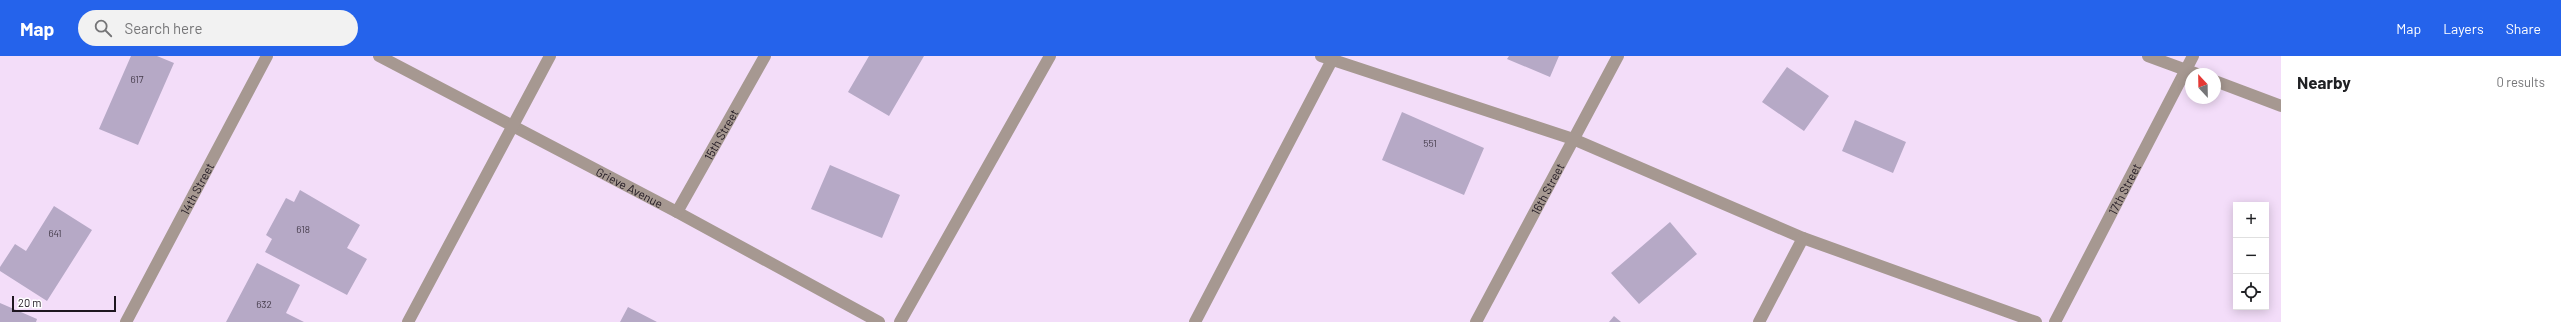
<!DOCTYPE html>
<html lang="en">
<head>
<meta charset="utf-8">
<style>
  :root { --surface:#fff; --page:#f2f2f2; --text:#202124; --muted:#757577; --line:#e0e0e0; --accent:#2563eb }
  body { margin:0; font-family:Barlow,sans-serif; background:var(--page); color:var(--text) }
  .controls { position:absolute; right:12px; bottom:12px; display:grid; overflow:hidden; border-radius:0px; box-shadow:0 2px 10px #0003 }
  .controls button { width:36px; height:36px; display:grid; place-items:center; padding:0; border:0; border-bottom:1px solid var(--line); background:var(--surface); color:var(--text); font:20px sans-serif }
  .compass { position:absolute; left:2185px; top:12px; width:36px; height:36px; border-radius:50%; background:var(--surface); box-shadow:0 2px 10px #0003; rotate:338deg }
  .scale { position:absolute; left:12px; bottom:10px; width:104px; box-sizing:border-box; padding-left:4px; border:2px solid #1e1620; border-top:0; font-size:11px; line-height:14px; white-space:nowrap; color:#1e1620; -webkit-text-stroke:3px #fff; paint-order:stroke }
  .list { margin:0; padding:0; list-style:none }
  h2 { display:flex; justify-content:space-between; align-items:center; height:52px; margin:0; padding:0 16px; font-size:17px }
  h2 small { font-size:13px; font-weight:400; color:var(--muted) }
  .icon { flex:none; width:22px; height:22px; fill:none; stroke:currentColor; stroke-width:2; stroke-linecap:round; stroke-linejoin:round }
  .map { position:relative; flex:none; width:2281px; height:266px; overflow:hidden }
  header { display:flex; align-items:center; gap:24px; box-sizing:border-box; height:56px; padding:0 20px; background:var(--accent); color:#fff }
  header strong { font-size:19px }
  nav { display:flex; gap:22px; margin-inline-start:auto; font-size:14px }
  .search { width:280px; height:36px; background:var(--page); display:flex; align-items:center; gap:10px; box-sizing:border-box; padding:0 14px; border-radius:22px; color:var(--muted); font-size:15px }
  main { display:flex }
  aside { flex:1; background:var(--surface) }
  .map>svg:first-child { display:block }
</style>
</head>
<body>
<header>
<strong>Map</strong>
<div class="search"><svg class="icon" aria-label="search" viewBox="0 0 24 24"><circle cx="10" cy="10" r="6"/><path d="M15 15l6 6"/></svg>Search here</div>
<nav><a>Map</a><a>Layers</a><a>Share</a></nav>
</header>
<main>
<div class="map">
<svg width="2281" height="266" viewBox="0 0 2281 266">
  <rect width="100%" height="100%" fill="#f3ddf9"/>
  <path fill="#b6a9c6" d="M131,0H157L174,7L138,89L99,73Z
    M869,0H924L889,60L848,36Z
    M1509,0H1559L1550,21L1507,3Z
    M1787,11L1829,40L1804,75L1762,46Z
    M1402,56L1484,92L1464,139L1382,104Z
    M1855,64L1906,86L1893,117L1842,95Z
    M830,109L900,139L882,182L811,153Z
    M300,134L360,169L347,192L367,203L347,239L265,196L272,183L266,179L286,142L294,146Z
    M54,150L92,174L47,245L0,215V211L15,188L26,195Z
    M1670,166L1697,198L1639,248L1611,217Z
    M257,207L300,229L286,257L304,266H226Z
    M0,247L37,263L36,266H0Z
    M628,251L657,266H620Z
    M1614,260L1621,266H1609Z"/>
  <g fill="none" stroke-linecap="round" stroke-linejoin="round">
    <g stroke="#a69891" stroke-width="12">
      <path id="s1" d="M379,0L677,156L879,266"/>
      <path d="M1321,0L1573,83L1803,182L2036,266"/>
      <path d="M2148,0L2197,18"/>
      <path d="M2215,25L2281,50"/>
      <path id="s2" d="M677,156L765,0"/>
      <path id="s3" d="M126,266L267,0"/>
      <path d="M408,266L550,0"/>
      <path d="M900,266L1050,0"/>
      <path d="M1195,266L1332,4"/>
      <path id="s4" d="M1476,266L1618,0"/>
      <path d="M1759,266L1803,182"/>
      <path id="s5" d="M2055,266L2193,0"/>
    </g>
  </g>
  <g text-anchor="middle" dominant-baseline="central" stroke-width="4" stroke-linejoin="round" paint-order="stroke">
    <g font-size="10" fill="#443b4a">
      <text x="137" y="23">617</text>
      <text x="1430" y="87">551</text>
      <text x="303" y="173">618</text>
      <text x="55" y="177">641</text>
      <text x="264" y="248">632</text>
    </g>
    <g font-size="12" fill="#1e1620" stroke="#fff">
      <text stroke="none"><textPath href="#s2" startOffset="89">15th Street</textPath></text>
      <text stroke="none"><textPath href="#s1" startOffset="283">Grieve Avenue</textPath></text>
      <text stroke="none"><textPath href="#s3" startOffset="151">14th Street</textPath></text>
      <text stroke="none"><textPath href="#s4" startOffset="151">16th Street</textPath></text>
      <text stroke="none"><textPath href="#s5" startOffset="150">17th Street</textPath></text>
    </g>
  </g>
</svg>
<div class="controls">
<button>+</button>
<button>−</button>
<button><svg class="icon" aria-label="locate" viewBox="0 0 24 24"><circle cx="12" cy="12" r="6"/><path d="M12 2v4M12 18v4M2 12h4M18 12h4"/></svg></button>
</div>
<svg class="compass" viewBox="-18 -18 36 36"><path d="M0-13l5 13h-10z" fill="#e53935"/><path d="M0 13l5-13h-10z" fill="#757577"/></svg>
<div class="scale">20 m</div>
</div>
<aside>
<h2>Nearby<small>0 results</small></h2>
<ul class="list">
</ul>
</aside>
</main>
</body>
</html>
